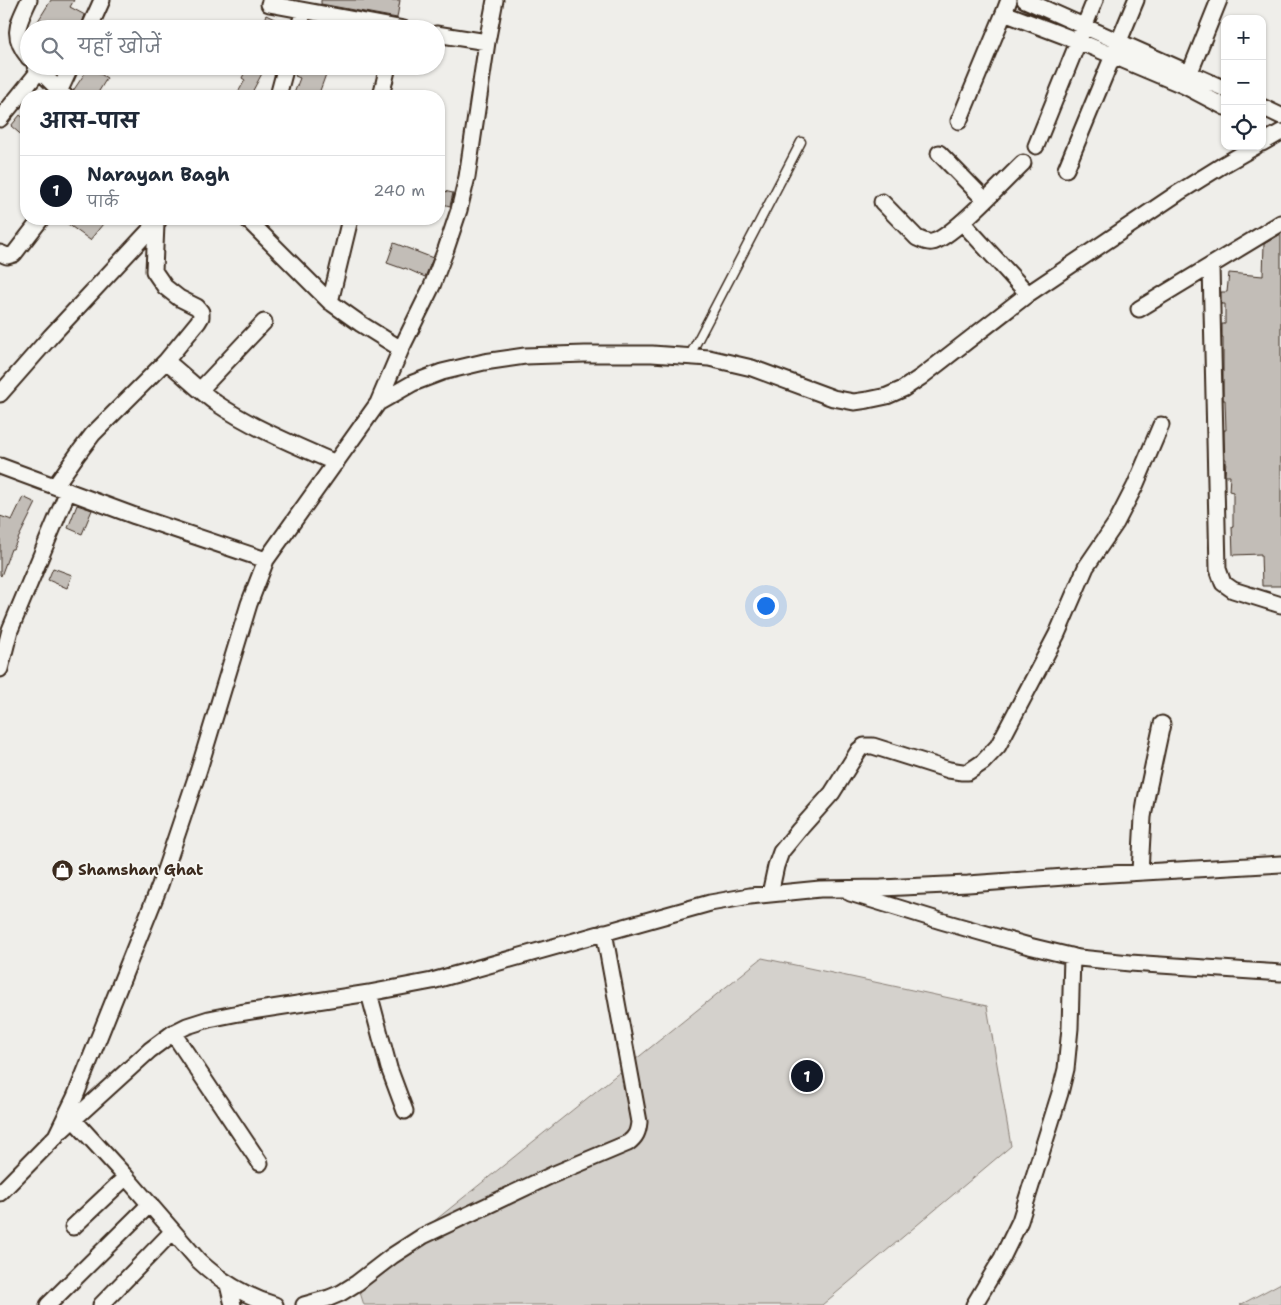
<!DOCTYPE html>
<html lang="hi">
<head>
<meta charset="utf-8">
<style>
  :root { --surface:#fff; --page:#f2f2f3; --text:#1f2937; --muted:#747a83; --line:#e0e1e3; --accent:#111827 }
  body { margin:0; font-family:"Shantell Sans","Playpen Sans Deva",sans-serif; background:var(--page); color:var(--text) }
  .controls { position:absolute; right:15px; top:15px; display:grid; overflow:hidden; border-radius:10px; box-shadow:0 1px 4px #0004 }
  .controls button { width:45px; height:45px; display:grid; place-items:center; padding:0; border:0; border-bottom:1px solid var(--line); background:var(--surface); color:var(--text); font:25px sans-serif }
  .you { position:absolute; left:765px; top:605px; width:18px; height:18px; margin:-12px; border:4px solid #fff; border-radius:50%; background:#1a73e8; box-shadow:0 0 0 8px #1a73e833 }
  .badge { display:grid; place-items:center; width:32px; height:32px; border-radius:50%; background:var(--accent); color:#fff; font-size:16px; font-weight:700 }
  .pin { position:absolute; translate:-50% -50%; border:2px solid #fff; box-shadow:0 1px 5px #0006 }
  .list { margin:0; padding:0; list-style:none }
  h2 { display:flex; justify-content:space-between; align-items:center; height:65px; margin:0; padding:0 20px; font-size:21px }
  h2 small { font-size:16px; font-weight:400; color:var(--muted) }
  .list li { display:grid; grid-template-columns:32px 1fr auto; gap:15px; align-items:center; box-sizing:border-box; height:70px; padding:0 20px; border-top:1px solid var(--line) }
  .list b { display:block; font-size:19px; white-space:nowrap }
  .list p { margin:0; font-size:16px; white-space:nowrap; color:var(--muted) }
  .list em { font-size:16px; font-style:normal; color:var(--muted) }
  .icon { flex:none; width:28px; height:28px; fill:none; stroke:currentColor; stroke-width:2; stroke-linecap:round; stroke-linejoin:round }
  .map { position:relative; flex:none; width:1281px; height:1305px; overflow:hidden }
  .search { position:absolute; background:var(--surface); box-shadow:0 1px 4px #0004; left:20px; top:20px; width:425px; height:55px; display:flex; align-items:center; gap:12px; box-sizing:border-box; padding:0 18px; border-radius:28px; color:var(--muted); font-size:19px }
  .panel { position:absolute; background:var(--surface); box-shadow:0 1px 4px #0004; left:20px; top:90px; width:425px; height:135px; border-radius:20px }
  .map>svg:first-child { display:block }
</style>
</head>
<body>
<div class="map">
<svg width="1281" height="1305" viewBox="0 0 1281 1305">
  <rect width="100%" height="100%" fill="#efeeea"/>
  <filter id="ink" filterUnits="userSpaceOnUse"><feTurbulence type="fractalNoise" baseFrequency=".02" numOctaves="2"/><feDisplacementMap in="SourceGraphic" scale="10" xChannelSelector="R" yChannelSelector="G"/><feConvolveMatrix kernelMatrix="1 2 1 2 8 2 1 2 1" color-interpolation-filters="sRGB"/></filter>
  <g filter="url(#ink)">
    <path fill="#d4d1cc" stroke="#887e75" d="M762,958L987,1006L1011,1146L822,1305H364L357,1283Z
      M1281,1283V1305H1240Z"/>
    <path fill="#c2bdb7" stroke="#3b2a1e" d="M51,0H74L70,7L85,15L80,29H33Z
      M321,0H400L397,18L321,4Z
      M266,15L289,26V29H259Z
      M248,66H266L250,96H236L245,80L242,78Z
      M299,66H329L318,96H293L300,78L295,76Z
      M89,67L107,78L96,96H79L73,91Z
      M20,115L26,120V139L11,126Z
      M439,190L453,193L450,206L439,203Z
      M61,219H107L90,240Z
      M1281,234V586H1262L1261,554L1233,555L1232,526H1233V492L1229,491L1230,476H1225L1226,459H1225L1224,438V430H1226L1225,400H1223V337H1222V324H1225V304H1221V292H1227L1229,273L1263,276L1264,244Z
      M394,243L433,258L425,277L405,268L404,269L387,263Z
      M23,497L36,503L13,549H11L1,576L0,575V516L12,520Z
      M77,505L92,510L82,534L68,528Z
      M53,568L72,575L67,588L48,580Z"/>
    <g fill="none" stroke-linecap="round" stroke-linejoin="round">
      <defs>
        <path id="lane" d="M689,357L801,142"/>
        <path id="street" d="M29,0C18,24 10,35 29,58
          M1009,0L1004,13L1078,41L1185,86L1225,107
          M1025,0L1225,89
          M269,4L404,29
          M89,29L102,0
          M298,29L304,11
          M436,34L487,42
          M35,66L65,96
          M1186,82L1219,0
          M59,92L71,66
          M278,96L286,66
          M381,96L388,66
          M1262,107L1281,116
          M0,119L39,71
          M959,121L1004,13
          M1262,143L1281,132
          M1036,146L1095,0
          M939,153L985,200
          M1066,169L1136,0
          M882,202L917,238C922,240 926,243 932,242C951,239 1007,178 1023,163
          M247,219L330,302L361,324L401,349
          M962,222L1028,294
          M0,253L7,256L14,254L41,219
          M1211,266L1218,569L1223,583L1233,590L1281,605
          M330,302L350,219
          M1139,309L1281,223
          M166,361C183,374 198,390 216,403C253,428 295,445 336,463
          M200,390L264,322
          M0,394L51,336L159,220
          M378,403L401,349L432,286L446,249L459,210L467,177L487,42L495,0
          M0,466L135,516L266,560
          M55,486L77,455L93,434L166,361L198,322L201,317V312L197,307L179,298L165,287L154,271L156,224
          M0,669L10,630L68,491
          M1140,872L1143,817L1146,799L1162,724
          M850,893L941,921L1029,946L1079,958L1130,963L1281,973
          M770,894L776,866L781,852L799,830L832,793L859,750L864,746H873L949,770L962,772H968L983,762L998,746L1057,634L1086,567L1116,523L1135,486L1161,425
          M369,993L389,1068L405,1111
          M173,1033L260,1163
          M73,1119L126,1177L198,1260C220,1281 245,1296 275,1305
          M62,1130L150,1050L173,1033L187,1026L209,1019L239,1013L369,993L432,981L710,903L750,896L820,889L881,888L968,884L1092,875L1281,864
          M0,1193L56,1136L75,1097L160,885L199,769L249,604L266,560L378,403L413,383L442,372L484,362L525,356L585,354H652L709,358L752,368L833,398L854,402L868,400L887,396L903,389L921,377L1028,294L1178,193L1223,165L1256,146
          M73,1227L126,1177
          M228,1285L233,1305
          M48,1305L150,1204
          M101,1305L173,1231
          M304,1305L329,1298L341,1293L357,1283L392,1256L423,1236L552,1175L628,1143C636,1137 638,1132 639,1122L604,932
          M974,1305L1002,1258L1020,1221L1060,1093L1066,1069L1070,1028L1072,956"/>
      </defs>
      <use href="#lane" stroke="#3b2a1e" stroke-width="11"/>
      <use href="#street" stroke="#3b2a1e" stroke-width="19"/>
      <use href="#lane" stroke="#f6f6f2" stroke-width="8"/>
      <use href="#street" stroke="#f6f6f2" stroke-width="15"/>
    </g>
  </g>
  <defs>
    <symbol id="shop-disc" viewBox="-11 -11 22 22"><circle r="9.5" fill="#3b2a1e" stroke="#f6f6f2"/><path d="M-5-2.5h2.3a2.7 3.5 0 0 1 5.4 0H5L5.5 6h-11ZM-1.5-2.5h3a1.5 2.3 0 0 0-3 0Z" fill="#fff"/></symbol>
  </defs>
  <g fill-rule="evenodd">
    <use href="#shop-disc" x="50" y="858" width="25" height="25"/>
  </g>
  <g text-anchor="middle" dominant-baseline="central" stroke-width="4" stroke-linejoin="round" paint-order="stroke">
    <g font-size="15" font-weight="bold" fill="#3b2a1e" stroke="#f6f6f2" text-anchor="start">
      <text x="78" y="870">Shamshan Ghat</text>
    </g>
  </g>
</svg>
<div class="controls">
<button>+</button>
<button>−</button>
<button><svg class="icon" aria-label="locate" viewBox="0 0 24 24"><circle cx="12" cy="12" r="6"/><path d="M12 2v4M12 18v4M2 12h4M18 12h4"/></svg></button>
</div>
<div class="you"></div>
<div class="pin badge" style="left:807px;top:1076px">1</div>
<div class="search"><svg class="icon" aria-label="search" viewBox="0 0 24 24"><circle cx="10" cy="10" r="6"/><path d="M15 15l6 6"/></svg>यहाँ खोजें</div>
<section class="panel">
<h2>आस-पास<small></small></h2>
<ul class="list">
<li><span class="badge">1</span><div><b>Narayan Bagh</b><p>पार्क</p></div><em>240 m</em></li>
</ul>
</section>
</div>
</body>
</html>
